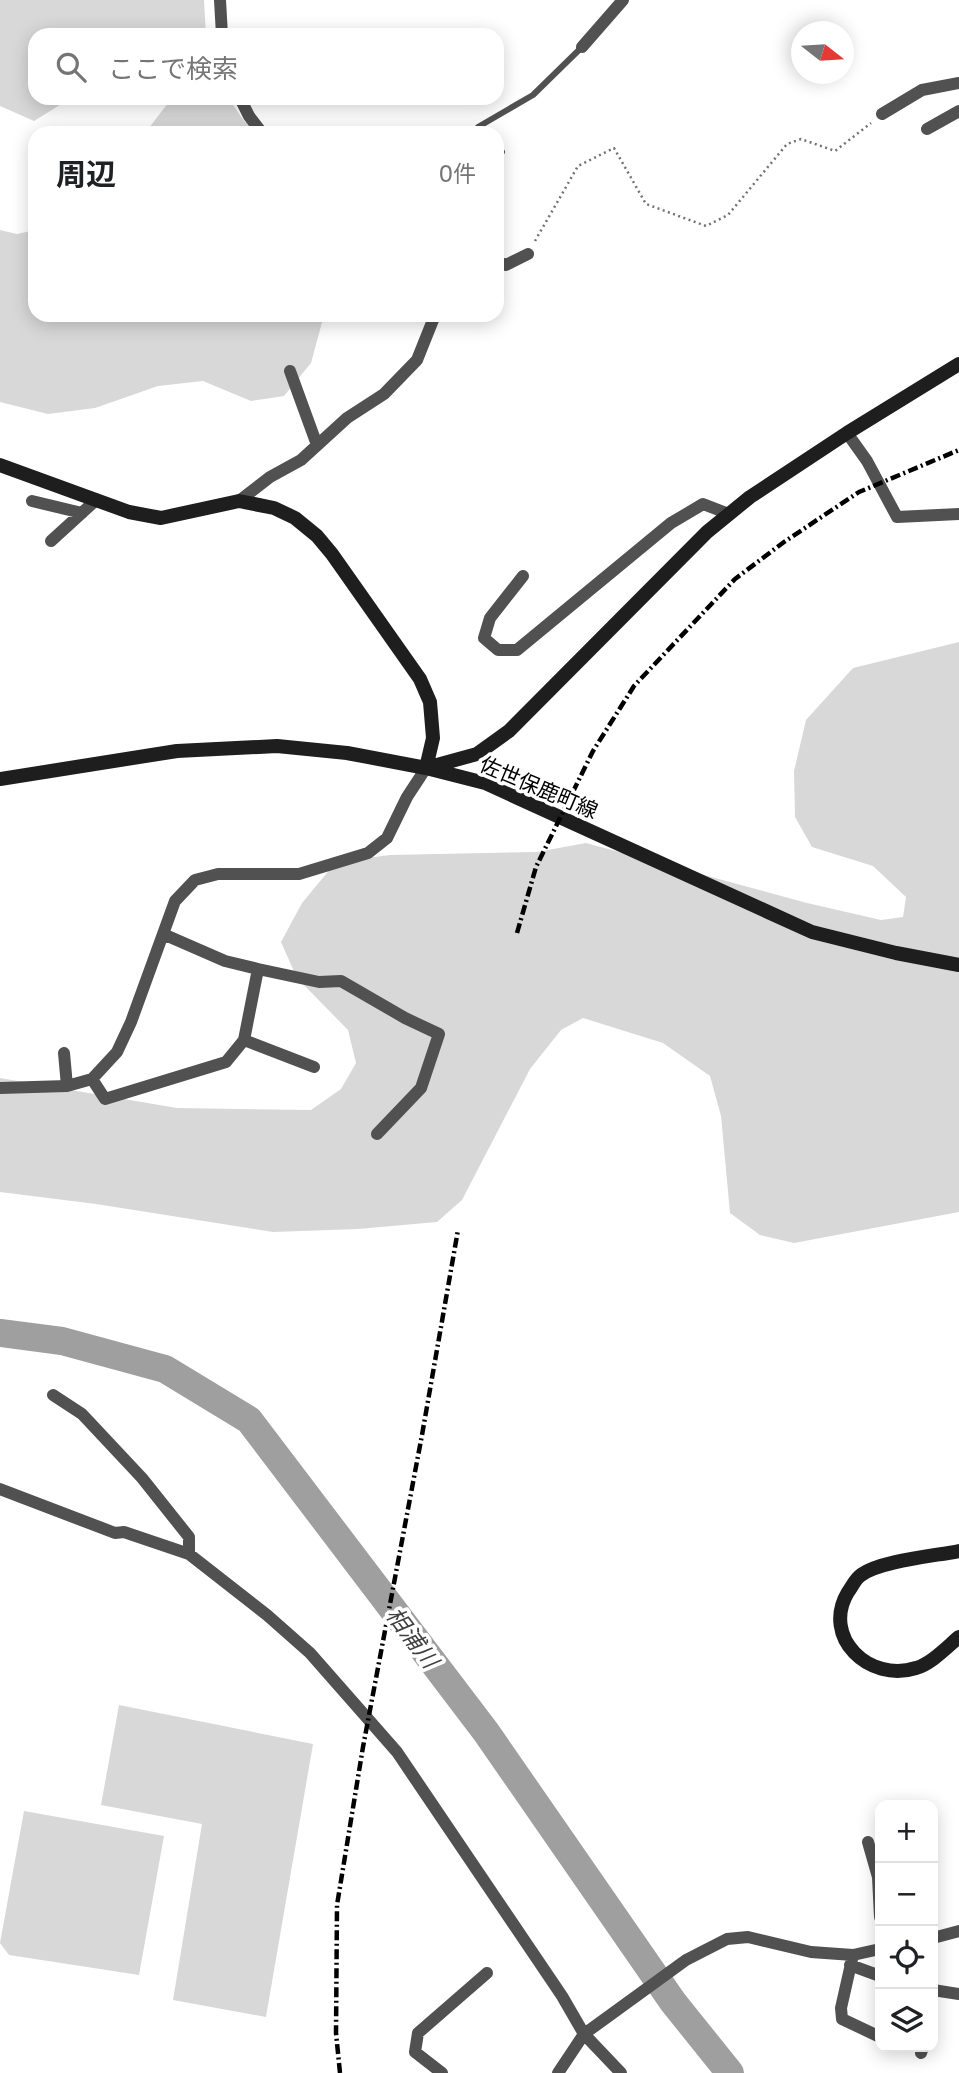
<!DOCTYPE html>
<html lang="ja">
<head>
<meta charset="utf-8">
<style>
  :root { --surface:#fff; --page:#f6f6f6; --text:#202124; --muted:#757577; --line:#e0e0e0 }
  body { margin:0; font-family:"Golos Text","Noto Sans JP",sans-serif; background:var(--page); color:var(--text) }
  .controls { position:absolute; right:21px; bottom:21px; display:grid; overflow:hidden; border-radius:14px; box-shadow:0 4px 18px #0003 }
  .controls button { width:63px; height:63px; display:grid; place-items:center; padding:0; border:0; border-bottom:2px solid var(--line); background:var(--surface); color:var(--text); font:35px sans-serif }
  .compass { position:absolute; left:791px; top:21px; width:63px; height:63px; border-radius:50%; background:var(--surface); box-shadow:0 4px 18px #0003; rotate:107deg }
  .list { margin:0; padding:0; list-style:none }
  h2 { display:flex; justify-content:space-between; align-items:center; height:91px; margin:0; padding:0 28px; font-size:30px }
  h2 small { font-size:23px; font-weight:400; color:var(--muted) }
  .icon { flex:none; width:38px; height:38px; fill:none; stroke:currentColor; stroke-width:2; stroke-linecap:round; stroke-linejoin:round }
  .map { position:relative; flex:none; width:959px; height:2073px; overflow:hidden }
  .search { position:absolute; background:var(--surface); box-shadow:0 4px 18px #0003; left:28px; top:28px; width:476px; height:77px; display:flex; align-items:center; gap:18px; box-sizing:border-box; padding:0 24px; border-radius:21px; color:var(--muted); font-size:26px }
  .panel { position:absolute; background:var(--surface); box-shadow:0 4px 18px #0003; left:28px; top:126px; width:476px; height:196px; border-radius:21px }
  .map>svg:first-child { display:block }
</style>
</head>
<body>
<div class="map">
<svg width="959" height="2073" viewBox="0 0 959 2073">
  <rect width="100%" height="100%" fill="#fff"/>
  <path fill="#d8d8d8" d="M0,0H204L206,35H35V98H71L34,121L0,106Z
    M172,98H228L245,122L265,133H145Z
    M0,230L17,234L35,230V315H324L311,363L284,396L251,401L203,381L158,386L95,408L48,414L0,402Z
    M959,642V1212L794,1243L760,1235L730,1213L721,1116L710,1076L663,1043L583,1018L561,1030L530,1069L462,1200L437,1222L358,1229L273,1232L96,1204L0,1192V1078L177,1108L311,1110L341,1089L356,1063L348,1030L297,978L281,942L302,903L336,862L390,855L537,852L586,843L807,903L881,920L903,917L906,897L873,866L812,847L795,817L794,771L806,720L853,668Z
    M119,1705L313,1744L266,2017L173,2000L202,1824L101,1805Z
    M24,1811L164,1836L139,1975L9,1955L0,1943Z"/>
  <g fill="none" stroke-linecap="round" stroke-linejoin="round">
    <path stroke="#9f9f9f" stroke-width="28" d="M0,1333L62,1341L165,1369L249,1420L486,1732L673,2002L730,2073"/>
    <path stroke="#737373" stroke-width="2.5" stroke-dasharray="2 3.5" stroke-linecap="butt" d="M535,241L578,166L614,148L646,204L706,226L728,215L787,144L801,139L835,151L871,123"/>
    <path stroke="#515151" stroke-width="6" d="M484,133L478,127L533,95L582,47
      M497,146L502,152L497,160"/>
    <path stroke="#515151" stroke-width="12" d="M220,0L222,35
      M582,47L623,0
      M240,98L249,116L262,133
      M882,114L922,90L959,83
      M927,129L959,111
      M497,262L506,265L528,254
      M290,371L317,445
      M847,433L867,461L897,517L959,514
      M32,501L82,513
      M239,501L270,477L301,460L347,418L384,394L417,360L435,315
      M51,541L96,500
      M523,576L490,618L484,638L498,650H517L671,523L703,504L729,514
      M258,969L319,982L341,981L405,1018L439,1034L421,1088L377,1134
      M244,1040L314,1067
      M64,1053L67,1086
      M92,1079L105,1099L226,1062L244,1040L258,969L225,961L163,934
      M0,1088L67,1086L92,1079L117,1052L131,1022L175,901L195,880L218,874H299L368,853L387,838L407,797L426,768
      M53,1395L82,1414L142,1478L189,1537V1554
      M0,1489L115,1533L124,1532L189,1554L267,1615L310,1653L397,1752L562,1996L584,2034L621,2073
      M868,1842L878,1877L880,1917
      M933,1938L959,1931
      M853,1955L841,2008L842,2019L880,2037
      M850,1965L880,1976
      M933,1990L959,1994
      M921,2053L923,2047
      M442,2073L415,2052L418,2033L487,1973
      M558,2073L584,2034L686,1960L727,1939L748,1937L811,1952L853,1955L880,1949"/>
    <path stroke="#1e1e1e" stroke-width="14" d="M0,465L129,512L161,518L239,501L274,508L295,518L317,536L332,554L420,679L430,702L433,738L426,768L477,754L509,731L707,532L750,497L847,433L959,364
      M0,779L177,751L277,746L347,753L426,768L485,783L812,932L896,953L959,965
      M959,1551C934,1556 880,1561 861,1575C855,1579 852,1587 848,1592C821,1637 869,1683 916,1668C931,1664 947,1647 959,1637"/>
    <path stroke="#000" stroke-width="4.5" stroke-dasharray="10 3.5 2 3.5" stroke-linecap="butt" d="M517,933L536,867L593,751L634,686L735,579L784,542L859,492L959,450
      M340,2073L336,2033L337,1905L363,1747L422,1435L458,1230"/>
  </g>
  <g text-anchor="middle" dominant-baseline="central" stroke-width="7" stroke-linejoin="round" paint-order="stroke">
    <g font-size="21" fill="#000" stroke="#fff">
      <text transform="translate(539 787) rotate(23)">佐世保鹿町線</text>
    </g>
    <g font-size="23" font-style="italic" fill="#404040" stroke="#fff">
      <text transform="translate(413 1637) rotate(53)">相浦川</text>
    </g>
  </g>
</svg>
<div class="controls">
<button>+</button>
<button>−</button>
<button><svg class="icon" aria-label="locate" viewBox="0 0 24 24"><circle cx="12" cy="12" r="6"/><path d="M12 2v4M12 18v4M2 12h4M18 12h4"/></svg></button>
<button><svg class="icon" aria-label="layers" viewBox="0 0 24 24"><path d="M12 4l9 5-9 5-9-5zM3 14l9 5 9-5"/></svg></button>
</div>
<svg class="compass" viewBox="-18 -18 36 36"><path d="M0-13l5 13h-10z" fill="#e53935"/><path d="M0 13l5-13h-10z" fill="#757577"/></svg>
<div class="search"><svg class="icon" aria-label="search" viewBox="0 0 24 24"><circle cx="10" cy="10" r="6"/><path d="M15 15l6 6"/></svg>ここで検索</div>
<section class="panel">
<h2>周辺<small>0件</small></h2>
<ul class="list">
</ul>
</section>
</div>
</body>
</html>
